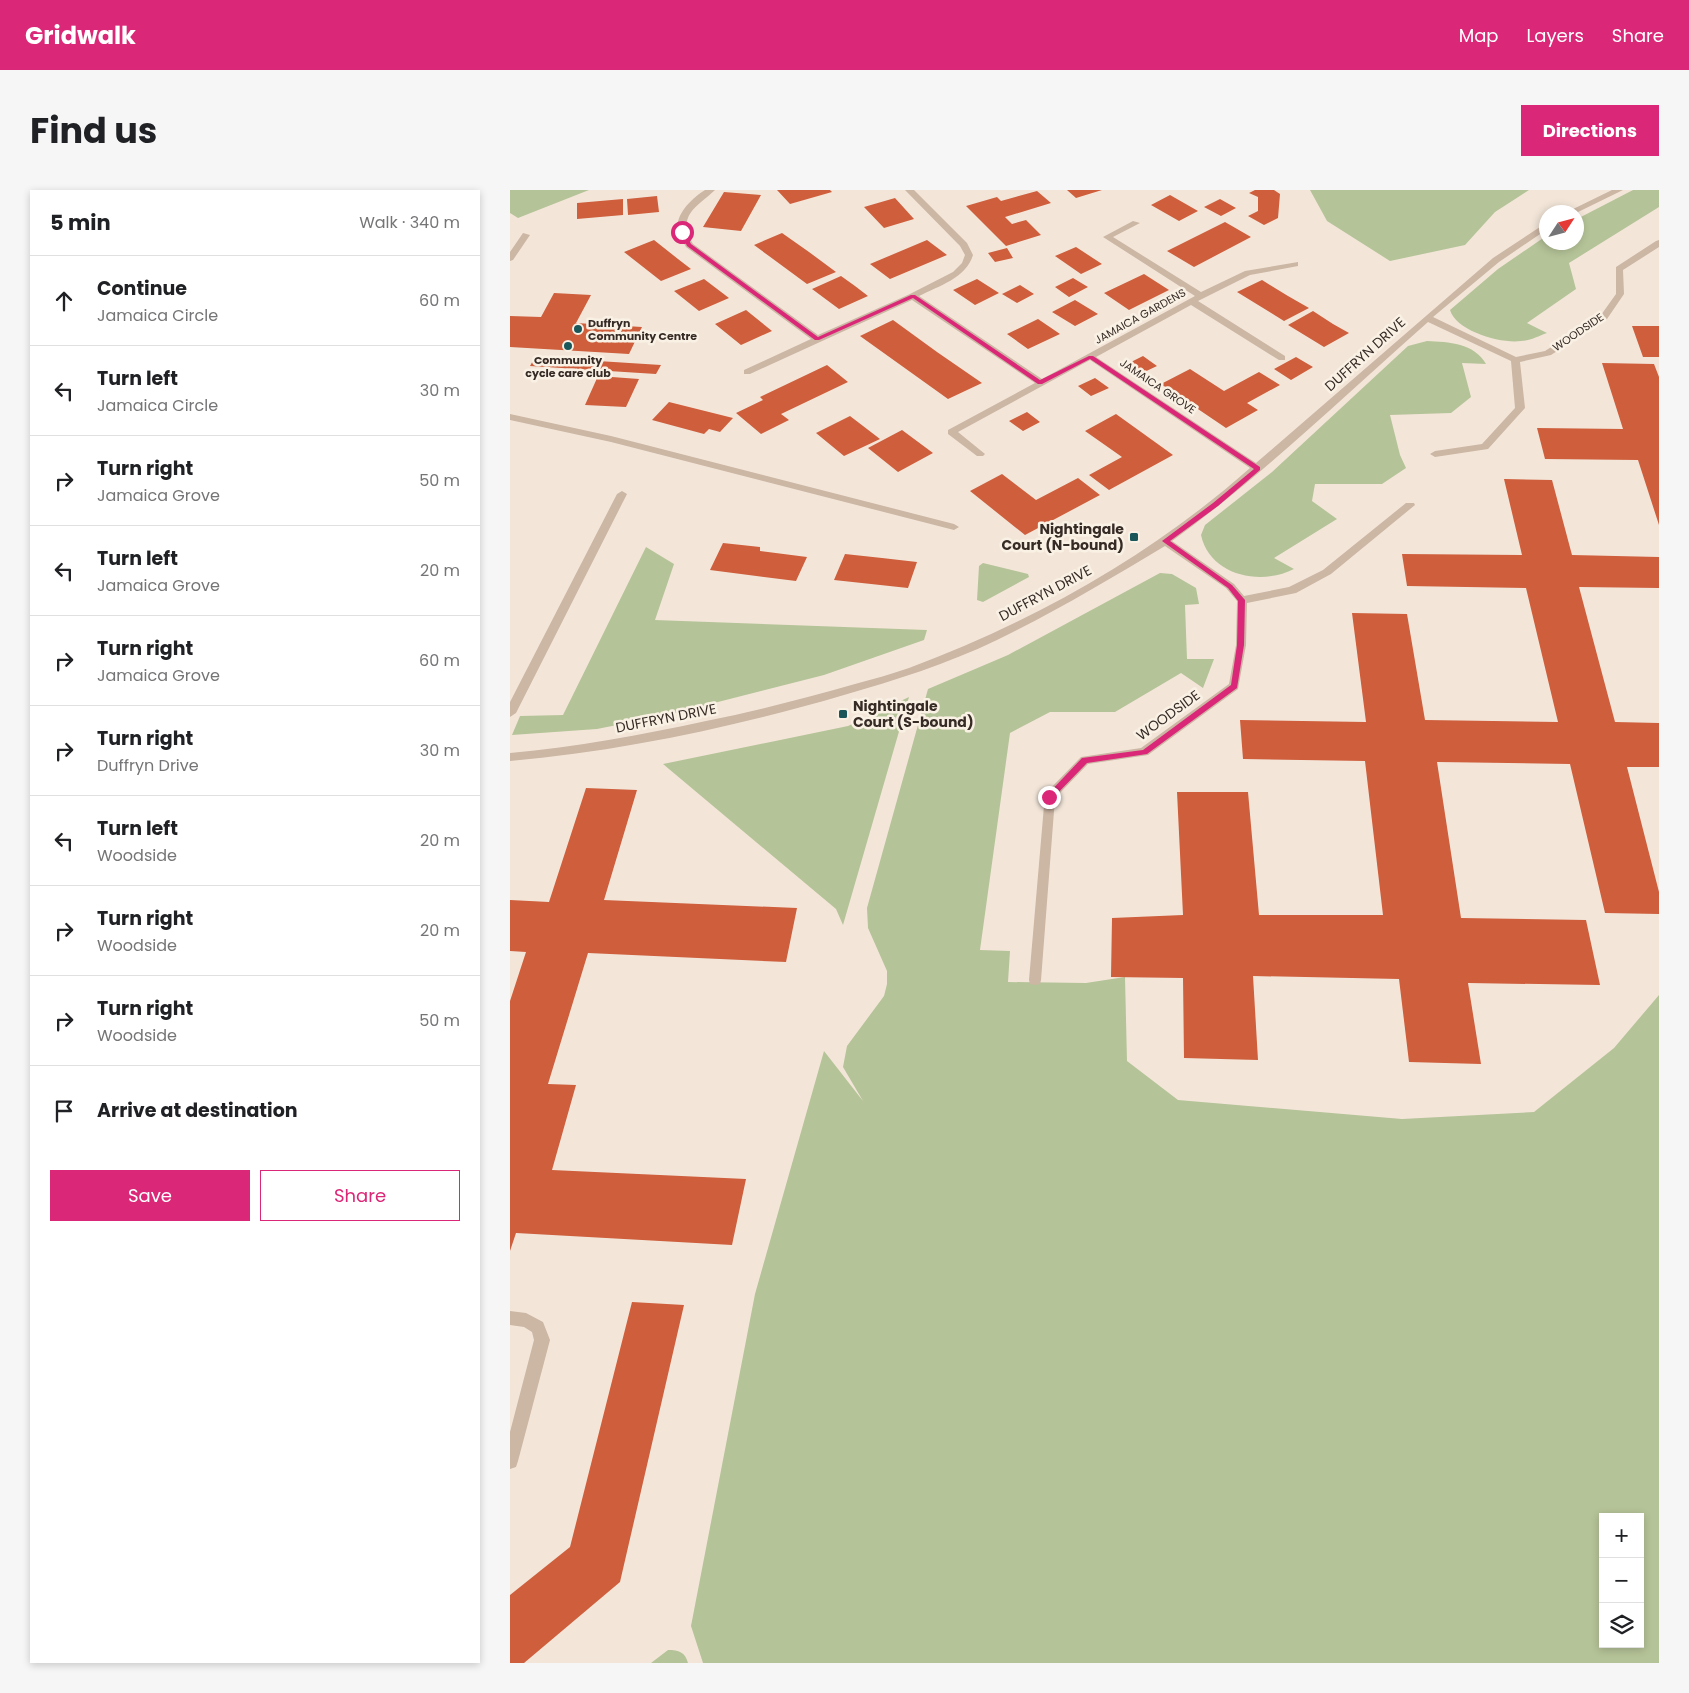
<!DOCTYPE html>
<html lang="en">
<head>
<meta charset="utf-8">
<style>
  :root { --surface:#fff; --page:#f6f6f6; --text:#202124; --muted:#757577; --line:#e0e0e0; --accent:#db2777 }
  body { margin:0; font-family:Poppins,sans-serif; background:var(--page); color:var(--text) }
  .controls { position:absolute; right:15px; bottom:15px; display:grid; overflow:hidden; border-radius:0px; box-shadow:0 2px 8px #0003 }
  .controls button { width:45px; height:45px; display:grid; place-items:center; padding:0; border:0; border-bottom:1px solid var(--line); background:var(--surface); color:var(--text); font:25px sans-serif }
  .compass { position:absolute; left:1029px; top:15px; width:45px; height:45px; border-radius:50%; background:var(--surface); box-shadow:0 2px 8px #0003; rotate:54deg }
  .stop { position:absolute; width:15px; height:15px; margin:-11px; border:4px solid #db2777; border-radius:50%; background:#fff }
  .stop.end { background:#db2777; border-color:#fff; box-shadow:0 1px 5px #0008 }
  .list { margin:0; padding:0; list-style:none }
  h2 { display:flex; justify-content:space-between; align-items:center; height:65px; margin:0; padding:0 20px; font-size:21px }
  h2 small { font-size:16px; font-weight:400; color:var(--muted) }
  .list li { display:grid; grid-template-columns:32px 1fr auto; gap:15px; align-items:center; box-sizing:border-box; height:90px; padding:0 20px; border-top:1px solid var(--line) }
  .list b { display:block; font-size:19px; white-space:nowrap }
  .list p { margin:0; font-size:16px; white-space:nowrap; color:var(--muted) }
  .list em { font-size:16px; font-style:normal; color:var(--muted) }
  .actions { display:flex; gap:10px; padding:15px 20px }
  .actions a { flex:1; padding:11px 0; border:1px solid var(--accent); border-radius:0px; text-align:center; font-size:18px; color:var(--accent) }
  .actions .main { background:var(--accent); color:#fff }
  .icon { flex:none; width:28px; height:28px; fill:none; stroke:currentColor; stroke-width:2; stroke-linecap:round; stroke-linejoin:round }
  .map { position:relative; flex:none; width:1149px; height:1473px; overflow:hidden; border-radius:0px }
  header { display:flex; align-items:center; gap:30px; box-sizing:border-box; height:70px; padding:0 25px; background:var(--accent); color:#fff }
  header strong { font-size:24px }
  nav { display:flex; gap:28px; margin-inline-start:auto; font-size:18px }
  .intro { display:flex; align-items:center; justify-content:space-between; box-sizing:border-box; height:120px; padding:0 30px }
  h1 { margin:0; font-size:35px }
  .button { padding:12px 22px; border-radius:0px; background:var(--accent); color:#fff; font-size:18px; font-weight:700 }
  main { display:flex; gap:30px; padding:0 30px }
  aside { flex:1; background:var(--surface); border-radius:0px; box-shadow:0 2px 8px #0003 }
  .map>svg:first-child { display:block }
</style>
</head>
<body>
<header>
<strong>Gridwalk</strong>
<nav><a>Map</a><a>Layers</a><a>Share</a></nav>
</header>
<div class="intro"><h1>Find us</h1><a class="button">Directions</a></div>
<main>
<aside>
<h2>5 min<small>Walk · 340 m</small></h2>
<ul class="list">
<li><svg class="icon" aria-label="ahead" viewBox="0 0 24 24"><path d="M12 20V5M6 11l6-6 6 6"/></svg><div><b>Continue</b><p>Jamaica Circle</p></div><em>60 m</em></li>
<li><svg class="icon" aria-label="left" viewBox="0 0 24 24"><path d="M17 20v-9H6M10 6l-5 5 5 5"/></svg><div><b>Turn left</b><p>Jamaica Circle</p></div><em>30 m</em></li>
<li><svg class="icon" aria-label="right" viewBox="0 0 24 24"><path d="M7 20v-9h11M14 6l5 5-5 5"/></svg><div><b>Turn right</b><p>Jamaica Grove</p></div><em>50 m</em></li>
<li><svg class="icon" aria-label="left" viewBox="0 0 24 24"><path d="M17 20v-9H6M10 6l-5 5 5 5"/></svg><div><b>Turn left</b><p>Jamaica Grove</p></div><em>20 m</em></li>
<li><svg class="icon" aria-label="right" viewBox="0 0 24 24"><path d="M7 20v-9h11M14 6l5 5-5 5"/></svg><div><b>Turn right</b><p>Jamaica Grove</p></div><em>60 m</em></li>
<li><svg class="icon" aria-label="right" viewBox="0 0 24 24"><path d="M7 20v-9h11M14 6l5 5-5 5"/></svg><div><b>Turn right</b><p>Duffryn Drive</p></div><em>30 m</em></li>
<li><svg class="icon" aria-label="left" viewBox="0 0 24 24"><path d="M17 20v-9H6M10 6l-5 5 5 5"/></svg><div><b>Turn left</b><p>Woodside</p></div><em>20 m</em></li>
<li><svg class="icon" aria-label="right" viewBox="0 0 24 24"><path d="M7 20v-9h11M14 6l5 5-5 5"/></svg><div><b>Turn right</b><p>Woodside</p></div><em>20 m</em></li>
<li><svg class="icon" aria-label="right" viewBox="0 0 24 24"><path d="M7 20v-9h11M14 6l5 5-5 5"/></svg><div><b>Turn right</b><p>Woodside</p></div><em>50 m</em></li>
<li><svg class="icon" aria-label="arrive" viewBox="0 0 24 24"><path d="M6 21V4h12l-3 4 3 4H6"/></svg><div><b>Arrive at destination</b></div></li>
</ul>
<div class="actions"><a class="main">Save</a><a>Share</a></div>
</aside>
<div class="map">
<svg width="1149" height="1473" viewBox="0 0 1149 1473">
  <rect width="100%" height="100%" fill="#f3e6d9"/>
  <path fill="#b5c398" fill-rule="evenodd" d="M0,0H79L8,28L0,23Z
    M800,0H1019L985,22L955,55L880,71L817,31Z
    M1123,0H1149V17L1059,73L1066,99L1017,133L1037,143C1028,146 1020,151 1011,151C991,154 946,141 940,120L988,79L1036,46V52H1066L1067,29Z
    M917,151C939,152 964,153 976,174L952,173L961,207L941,223L880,225L890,265L896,278L872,294H805L802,311L827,329L764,368L784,379C751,396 700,386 691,345L695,335L762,282L898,156Z
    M136,357L164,374L145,430L417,440L414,450L314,485L157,525L87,539L2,545L10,526L53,525Z
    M473,373L518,384L519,387L473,412L467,410L469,376Z
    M650,383L662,384L686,398L689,414L675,415L677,469H704L693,498L671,483L605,522H540L500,543L470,760L500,761L498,792L576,793L615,787L617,871L668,910L892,929L1024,922L1104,858L1149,805V1473H193L181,1436L245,1104L314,861L353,911L333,877L337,856L374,806L377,794V781L358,738L357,718L418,499L498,465ZM1093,1327H1130V1454H1093Z
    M399,507L333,735L326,719L153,574L338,536Z
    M158,1460C169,1460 175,1462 178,1473H141Z"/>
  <path fill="#ce5e3c" d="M267,0H320L322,2L280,14Z
    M557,0H592L566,8Z
    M745,0H764L770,4L768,28L754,35L738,26L748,21V7L739,3Z
    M527,1L541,13L495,27L502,34L516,30L531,45L496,56L456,16L487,7L491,11Z
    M214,2L251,5L231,41L193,37Z
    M660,5L688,21L669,31L641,15Z
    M147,6L149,22L118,25L117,9Z
    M385,8L404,29L374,38L354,17Z
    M113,9V25L67,29V13Z
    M710,9L726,18L711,26L694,17Z
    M715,32L741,47L684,77L657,61Z
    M272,43L299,62L326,82L297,94L244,55Z
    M144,50L168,69L181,79L151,91L114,62Z
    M417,50L437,65L380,89L360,74Z
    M566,57L592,74L571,84L545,66Z
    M497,58L503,68L485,72L478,63Z
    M634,84L659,100L619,120L594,103Z
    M331,86L345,96L358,106L329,119L302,99Z
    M563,88L578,97L559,107L545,97Z
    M194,89L219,108L189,121L164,101Z
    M467,89L489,103L465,115L443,100Z
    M752,90L778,106L799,118L774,131L727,102Z
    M510,95L524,104L507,113L492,104Z
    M44,103L81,105L66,133L132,137L119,164L0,157V126L31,127Z
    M565,110L588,124L565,136L542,122Z
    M236,120L262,141L231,155L205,134Z
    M803,121L823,134L839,143L814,157L778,135Z
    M528,129L550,144L518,159L497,144Z
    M383,130L427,162L472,193L438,209L350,146Z
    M1122,136H1149V167H1133Z
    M633,166L647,176L630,184L617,174Z
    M25,167L151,175L146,184L20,176Z
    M786,167L803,177L781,190L764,179Z
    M1092,173L1144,174L1149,187V335L1128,270L1035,269L1027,238L1113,239Z
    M317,175L338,192L271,224L279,230L251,244L226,223L253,210L250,207Z
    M680,179L714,201L749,182L770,195L737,213L748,220L716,238L651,194Z
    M88,186L129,189L116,217L75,215Z
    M585,188L599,198L581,206L568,196Z
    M159,212L223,228L210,242L199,239L194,244L142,230Z
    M517,222L530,232L513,241L499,231Z
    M606,224L663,265L599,300L579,285L612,267L575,241Z
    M340,226L370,249L334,266L306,243Z
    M392,240L423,263L388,282L358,258Z
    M492,284L526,310L568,288L590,305L515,345L460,301Z
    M994,289L1042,290L1062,365L1149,367V398L1069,397L1105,532L1149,533V577H1117L1149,702V724L1095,723L1060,574L927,572L951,728L1076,730L1090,795L958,793L971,874L899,872L889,789L743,786L748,870L674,868L673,788L601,787L602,728L673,725L667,602H738L749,725H873L855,571L733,569L730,530L856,532L842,423L897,424L915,530L1048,532L1016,398L897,396L892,364L1012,365Z
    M213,353L250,357V361L297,367L286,391L200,380Z
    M335,364L372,368L407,372L398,398L324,390Z
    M76,598L127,600L94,710L287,718L276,772L78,763L38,894L66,895L42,980L236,989L222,1055L6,1043L0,1061V811L16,762L0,761V710L39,712Z
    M122,1112L174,1115L110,1392L14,1473H0V1405L60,1357Z"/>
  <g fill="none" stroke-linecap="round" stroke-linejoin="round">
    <path fill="#ccb6a4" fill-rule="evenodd" d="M195,0H205C187,17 166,25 183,54L308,145L400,104L443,82L452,73L455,65L450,56L395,0H404L457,53L463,65C456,88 429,96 409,106L532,189L685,106L593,47L623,31L630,33L603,47L691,102L735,81L788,72V76L740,85L688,111L775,166V170H769L681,115L586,167L746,273L983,68L1033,35H1036V40L989,72L923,127L1006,167L1035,161L1091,125L1106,104V77L1146,51L1149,50V57L1113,80L1114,104L1097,129L1041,165L1010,172L1015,218L978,259L925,267L920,264L925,261L972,254L1005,218L1001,171L918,132C833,207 753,285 662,351L724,394L734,406L779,397L813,380L896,313H904L905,315L821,384L786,403L737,413L736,455L728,499L638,565L578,574L545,608L531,790L530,794L525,795L520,794L519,790L535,604L571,567L631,558L719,494L726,455L727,411L716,398L655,356C600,389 545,422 487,450C437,474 386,490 334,505C225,537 113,561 0,571V563C66,557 131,545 196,531C246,521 296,508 345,494C363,489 382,484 399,478C523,432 642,365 740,278L580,170L448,242L475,264L473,266H467L438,244V240L525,193L402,110L240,184H234V180L301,149L176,57C174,52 169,47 168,42C164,25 182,8 195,0Z
      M1102,0H1113L1066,23L1057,22Z
      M13,43L20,45L3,70L0,71V62Z
      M0,224L101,246L444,334L449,337L444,340L101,252L0,230Z
      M112,301L117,304L6,523L0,527V512L107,304Z
      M0,1121L16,1123L33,1132L40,1150L8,1271L6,1277L0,1279V1242L24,1150L22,1142L14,1137L0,1135Z"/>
  </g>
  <path fill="#db2777" d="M170,41H174L181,54L308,147L401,105H405L530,190L579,166H583L750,277V280L708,316L660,351L722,395L735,410L734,455L727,498L637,564L577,573L542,609H537V605L572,568L633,560L721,495L727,455L728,411L718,398L652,351L703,313L744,279L580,169L532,194H528L403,108L309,150H305L177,56Z"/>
  <g fill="#19575b" stroke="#faf1e5" stroke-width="2">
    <circle cx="68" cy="139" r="5"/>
    <circle cx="58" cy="156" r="5"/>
    <rect x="619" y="342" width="10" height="10" rx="2.5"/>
    <rect x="328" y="519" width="10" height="10" rx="2.5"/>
  </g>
  <g text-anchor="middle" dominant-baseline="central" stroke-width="5" stroke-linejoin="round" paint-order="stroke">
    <g font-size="11" fill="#372b26" stroke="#faf1e5">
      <text transform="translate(630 126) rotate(-29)">JAMAICA GARDENS</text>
      <text transform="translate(1068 142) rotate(-34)">WOODSIDE</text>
      <text transform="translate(648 196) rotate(34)">JAMAICA GROVE</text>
    </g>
    <g font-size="11" font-weight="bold" fill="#372b26" stroke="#faf1e5" text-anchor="start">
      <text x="78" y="133">Duffryn<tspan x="78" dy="13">Community Centre</tspan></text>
      <text x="58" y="170" text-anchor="middle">Community<tspan x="58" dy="13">cycle care club</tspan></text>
    </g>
    <g font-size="14" fill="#372b26" stroke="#faf1e5">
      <text transform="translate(855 164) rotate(-42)">DUFFRYN DRIVE</text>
      <text transform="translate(535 403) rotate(-28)">DUFFRYN DRIVE</text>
      <text transform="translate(658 525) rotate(-36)">WOODSIDE</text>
      <text transform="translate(156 528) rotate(-11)">DUFFRYN DRIVE</text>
    </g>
    <g font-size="14" font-weight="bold" fill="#372b26" stroke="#faf1e5" text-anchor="end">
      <text x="614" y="339">Nightingale<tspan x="614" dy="16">Court (N-bound)</tspan></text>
      <text x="343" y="516" text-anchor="start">Nightingale<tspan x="343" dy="16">Court (S-bound)</tspan></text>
    </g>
  </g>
</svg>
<div class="controls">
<button>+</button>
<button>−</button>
<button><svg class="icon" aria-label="layers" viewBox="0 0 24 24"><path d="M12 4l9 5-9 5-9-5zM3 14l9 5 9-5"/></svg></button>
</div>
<svg class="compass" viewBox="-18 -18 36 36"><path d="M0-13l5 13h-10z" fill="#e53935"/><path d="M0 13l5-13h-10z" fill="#757577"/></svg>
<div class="stop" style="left:172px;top:42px"></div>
<div class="stop end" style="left:539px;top:607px"></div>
</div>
</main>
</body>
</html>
